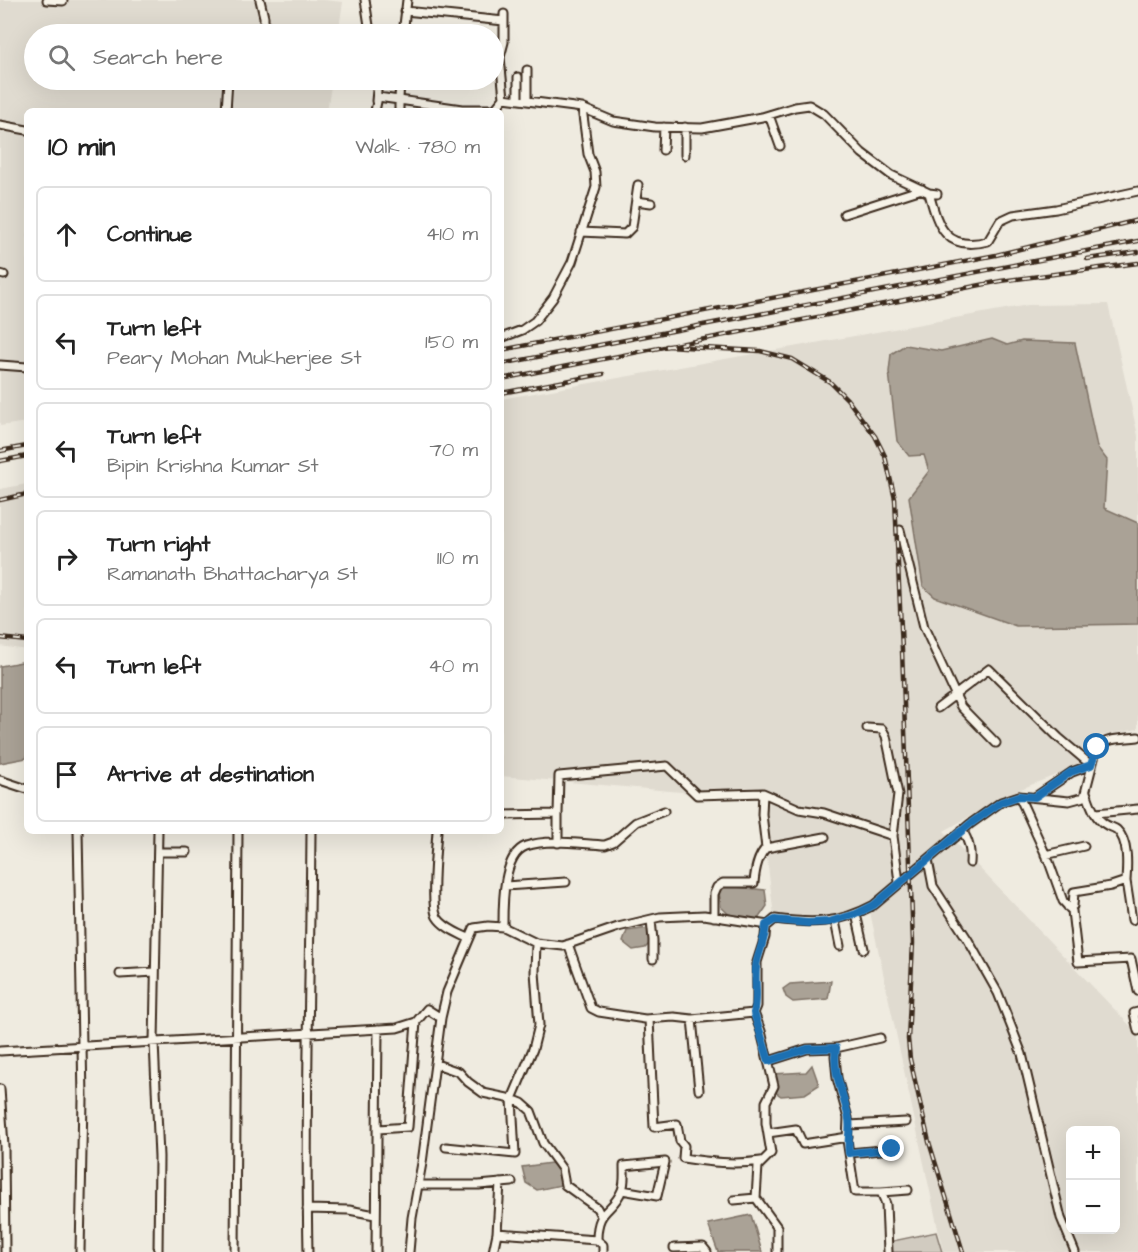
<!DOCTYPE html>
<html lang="en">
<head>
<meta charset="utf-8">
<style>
  :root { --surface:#fff; --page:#f6f6f6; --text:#222; --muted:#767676; --line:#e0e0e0 }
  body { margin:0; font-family:"Architects Daughter",sans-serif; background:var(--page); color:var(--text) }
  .controls { position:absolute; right:18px; bottom:18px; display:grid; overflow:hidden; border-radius:9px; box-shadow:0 6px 24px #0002 }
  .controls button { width:54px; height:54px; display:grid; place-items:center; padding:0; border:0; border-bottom:2px solid var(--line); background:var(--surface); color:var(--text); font:30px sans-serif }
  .stop { position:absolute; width:18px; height:18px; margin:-14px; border:4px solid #1f6fb2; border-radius:50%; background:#fff }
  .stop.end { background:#1f6fb2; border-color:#fff; box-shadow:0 2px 6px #0008 }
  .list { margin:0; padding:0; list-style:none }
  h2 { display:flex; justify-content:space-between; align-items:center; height:78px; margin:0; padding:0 24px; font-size:26px }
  h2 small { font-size:20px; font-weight:400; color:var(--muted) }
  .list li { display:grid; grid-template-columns:39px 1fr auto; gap:18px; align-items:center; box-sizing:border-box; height:96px; margin:0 12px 12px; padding:0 12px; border:2px solid var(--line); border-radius:9px }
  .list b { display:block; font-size:22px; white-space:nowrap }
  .list p { margin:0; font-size:20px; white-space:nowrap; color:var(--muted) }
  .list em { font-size:20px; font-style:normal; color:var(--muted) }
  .icon { flex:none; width:33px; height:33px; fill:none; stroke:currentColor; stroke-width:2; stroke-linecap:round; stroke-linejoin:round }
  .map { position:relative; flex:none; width:1138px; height:1252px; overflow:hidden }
  .search { position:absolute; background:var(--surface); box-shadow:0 6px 24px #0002; left:24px; top:24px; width:480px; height:66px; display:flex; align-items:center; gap:15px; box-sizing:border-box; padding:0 21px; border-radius:33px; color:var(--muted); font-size:22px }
  .panel { position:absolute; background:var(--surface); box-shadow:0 6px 24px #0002; left:24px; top:108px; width:480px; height:726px; border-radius:9px }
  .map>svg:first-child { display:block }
</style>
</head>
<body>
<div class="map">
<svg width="1138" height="1252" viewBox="0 0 1138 1252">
  <rect width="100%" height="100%" fill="#efebe0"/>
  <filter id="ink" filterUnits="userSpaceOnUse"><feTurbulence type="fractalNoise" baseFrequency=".0167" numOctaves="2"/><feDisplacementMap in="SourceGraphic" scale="12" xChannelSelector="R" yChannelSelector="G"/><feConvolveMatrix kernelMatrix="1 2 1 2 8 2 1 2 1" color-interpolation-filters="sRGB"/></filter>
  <g filter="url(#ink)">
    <path fill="#e0dbd0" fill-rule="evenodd" d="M0,0H324L343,2L338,34H34V80H332L327,111H27V422L0,426Z
      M1108,304L1138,436V729L1095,737L1083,764L1011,793L944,831L1138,1034V1252H943L870,912L823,919L774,917L760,799L501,776V399L1028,305ZM1070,1130H1116V1230H1070Z
      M27,484V650L0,646V489Z"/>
    <path fill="#d1cbc0" stroke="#867a6f" stroke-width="1.5" d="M936,1232L942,1252H888V1242Z"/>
    <path fill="#aaa296" stroke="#7e7266" stroke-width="1.5" d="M992,339L1007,345L1022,341L1075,343L1097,447L1107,460L1104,508L1138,523V624L1016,626L935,597L923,586L909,497L929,471L924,455L909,456L897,441L889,372L891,354L905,345L941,351Z
      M27,661V758L0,763V666Z
      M726,886L765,890L767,906L758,919H734L721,907L719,891Z
      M649,928L651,942L645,948L633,950L623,942L627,931Z
      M831,981L828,999L793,1002L786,997L783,989L790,984Z
      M812,1065L819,1085L805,1094L781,1096L774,1091L773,1074L806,1072Z
      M551,1163L561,1170V1185L537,1190L526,1183L522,1167Z
      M751,1215L762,1252H718L708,1224Z"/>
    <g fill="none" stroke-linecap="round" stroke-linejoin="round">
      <defs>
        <path id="street" d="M47,0L63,1
          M260,0L264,17V34
          M365,0L370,32L378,34
          M405,11L504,21
          M403,34L407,0
          M527,70V100
          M518,77V99
          M504,98L500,57L504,42V14
          M399,99L400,80
          M399,99V111
          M376,101L378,80
          M226,111L228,80
          M375,111L378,97L462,109H495L504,98L582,108L613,121L655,127L702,128L762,117L795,107L809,105L824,114L862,153L891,175L929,193L937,194
          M769,115L780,146
          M0,125L27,130
          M663,150L664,127
          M685,155V127
          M929,193C938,227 946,252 988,241L1000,221L1013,215L1056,209L1138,191
          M636,201L651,203
          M844,214L922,189
          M581,232L625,234L632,227L638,185
          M0,274L4,275
          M501,338L522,330L535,321L553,298L572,262L596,187L595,172L588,154L582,108
          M0,365L27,367
          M900,530L924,627L961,707L996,743
          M938,708L989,669L1059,738L1091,765L1072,772L1035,797
          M867,728L882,729L886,736L898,794L893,836
          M0,780L27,789
          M1086,792C1090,802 1094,818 1105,824C1109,827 1114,827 1117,830C1129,841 1127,867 1126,881
          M763,793L762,814L766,848
          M1019,796L1049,862L1063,901L1072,911L1078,962L1131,959L1138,991
          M1096,813L1138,809
          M558,814V843
          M501,815L558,814L559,776L667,766L697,795L763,793L799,809L824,813L893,836L899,882
          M962,830C969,841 971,850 970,863
          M78,831L83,1099L80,1252
          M437,831C436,848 430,904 437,917C443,927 458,933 468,938
          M158,852H187
          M1045,855L1084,846
          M928,860L933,886L968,940L998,993L1022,1054L1061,1218L1075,1252
          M505,886L566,882
          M1068,907L1073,906L1074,892L1111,886L1126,881L1132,920
          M856,914L864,949
          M714,917V894L717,887L723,883H754C755,871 757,857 766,848L825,837
          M651,920L653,940V959
          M835,921L840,946
          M766,925L765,937L757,962V1006L754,1013L761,1031L774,1086L766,1102V1123L771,1153L758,1166L756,1198L777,1227V1252
          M503,927C503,906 502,855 526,846C548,838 582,844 605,845L613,842L636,822L664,811
          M568,944L591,1008L599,1012L645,1019L674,1017L692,1019L754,1013
          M120,974L155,972
          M1138,1012L1134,1013L1138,1031
          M649,1019L654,1127L677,1124L680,1141L684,1146L683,1158C710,1162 734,1165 761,1161
          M692,1019L699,1090
          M836,1048L835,1056L837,1078L848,1118L847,1140L855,1192H881L886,1204L888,1252
          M0,1051L397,1028L416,1022L427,1009L441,1018
          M769,1061L807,1049L836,1048L880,1038
          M436,1064L459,1072L468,1082L483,1093L512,1099L533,1049L539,1025L535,972L536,943
          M0,1089L4,1146L5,1252
          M849,1125L906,1122
          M378,1129L408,1127L416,1022
          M768,1133L796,1129L803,1144L848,1137
          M446,1147L515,1154L512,1099L522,1103L531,1111L543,1143L562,1169L565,1185L597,1208L601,1216
          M849,1153L892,1149
          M418,1185H479L512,1182
          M881,1192L908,1190
          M734,1200L756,1198
          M307,1209L349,1210L375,1215
          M497,1233L500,1183
          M674,1248L703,1247L707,1252
          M158,1252L159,1157L154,1042L158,831
          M235,1252L238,831
          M308,1252C305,1112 310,971 311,831
          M376,1252L378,1029
          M409,1252L412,1218L422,1163L441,1018L447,992L474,928L488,926L503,927L536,943L563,946L618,927L660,917L704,915L768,925L775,919C814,924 838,924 874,905L970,824L1001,802L1019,796L1069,801L1084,797L1097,747C1109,737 1124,739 1138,737
          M493,1252L497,1233L597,1240
          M603,1252V1245L597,1240C597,1207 612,1214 622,1190C625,1183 624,1174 624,1166L665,1162L657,1196L622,1190"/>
      </defs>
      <use href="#street" stroke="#3b2a1e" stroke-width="11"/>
      <use href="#street" stroke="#f7f3e8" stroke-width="7"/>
      <defs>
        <path id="rail" d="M1087,259L1138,252
          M666,346L760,351L792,359L830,382L847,399L875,436L885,456L895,499L902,650L913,943L908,1039L910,1059L929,1142L963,1252
          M501,350L996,255L1138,220
          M501,364L1138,241
          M501,379L1001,281L1138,263
          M501,393L603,374
          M0,451L27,446
          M0,461L27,456
          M0,500L27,494
          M0,638L27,641"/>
      </defs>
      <use href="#rail" stroke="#3b2a1e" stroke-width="4.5"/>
      <use href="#rail" stroke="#f7f3e8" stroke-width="2" stroke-dasharray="7" stroke-linecap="butt"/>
    </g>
  </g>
  <g fill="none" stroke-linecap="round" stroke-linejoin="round" filter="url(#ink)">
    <path stroke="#1f6fb2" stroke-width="8" d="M892,1149L849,1153C847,1141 851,1130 849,1119C844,1095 832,1073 836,1048L807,1049L769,1061L754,1013C759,997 753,979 757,961C760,949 765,938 766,925L775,920L808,923L829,922L856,914L874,905L970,824L1001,802L1019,796L1035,797L1071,772L1091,765L1097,747"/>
  </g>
</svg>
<div class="controls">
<button>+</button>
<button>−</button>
</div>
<div class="stop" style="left:1097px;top:747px"></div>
<div class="stop end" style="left:892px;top:1149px"></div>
<div class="search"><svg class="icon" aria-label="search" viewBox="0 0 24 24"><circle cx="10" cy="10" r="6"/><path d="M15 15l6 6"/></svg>Search here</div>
<section class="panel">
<h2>10 min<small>Walk · 780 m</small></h2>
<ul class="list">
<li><svg class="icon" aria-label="ahead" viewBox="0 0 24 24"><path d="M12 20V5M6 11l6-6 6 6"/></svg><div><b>Continue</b></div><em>410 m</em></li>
<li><svg class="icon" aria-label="left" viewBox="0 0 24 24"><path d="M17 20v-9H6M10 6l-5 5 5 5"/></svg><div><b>Turn left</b><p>Peary Mohan Mukherjee St</p></div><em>150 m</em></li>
<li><svg class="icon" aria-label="left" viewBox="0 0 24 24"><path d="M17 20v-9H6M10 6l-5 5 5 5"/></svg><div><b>Turn left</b><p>Bipin Krishna Kumar St</p></div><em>70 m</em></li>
<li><svg class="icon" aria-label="right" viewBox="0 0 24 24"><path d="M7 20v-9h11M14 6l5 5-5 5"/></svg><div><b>Turn right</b><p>Ramanath Bhattacharya St</p></div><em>110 m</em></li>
<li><svg class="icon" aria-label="left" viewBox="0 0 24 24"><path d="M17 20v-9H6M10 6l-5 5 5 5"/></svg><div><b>Turn left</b></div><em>40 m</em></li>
<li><svg class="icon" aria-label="arrive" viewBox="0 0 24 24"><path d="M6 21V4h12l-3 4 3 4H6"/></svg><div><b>Arrive at destination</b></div></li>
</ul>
</section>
</div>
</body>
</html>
